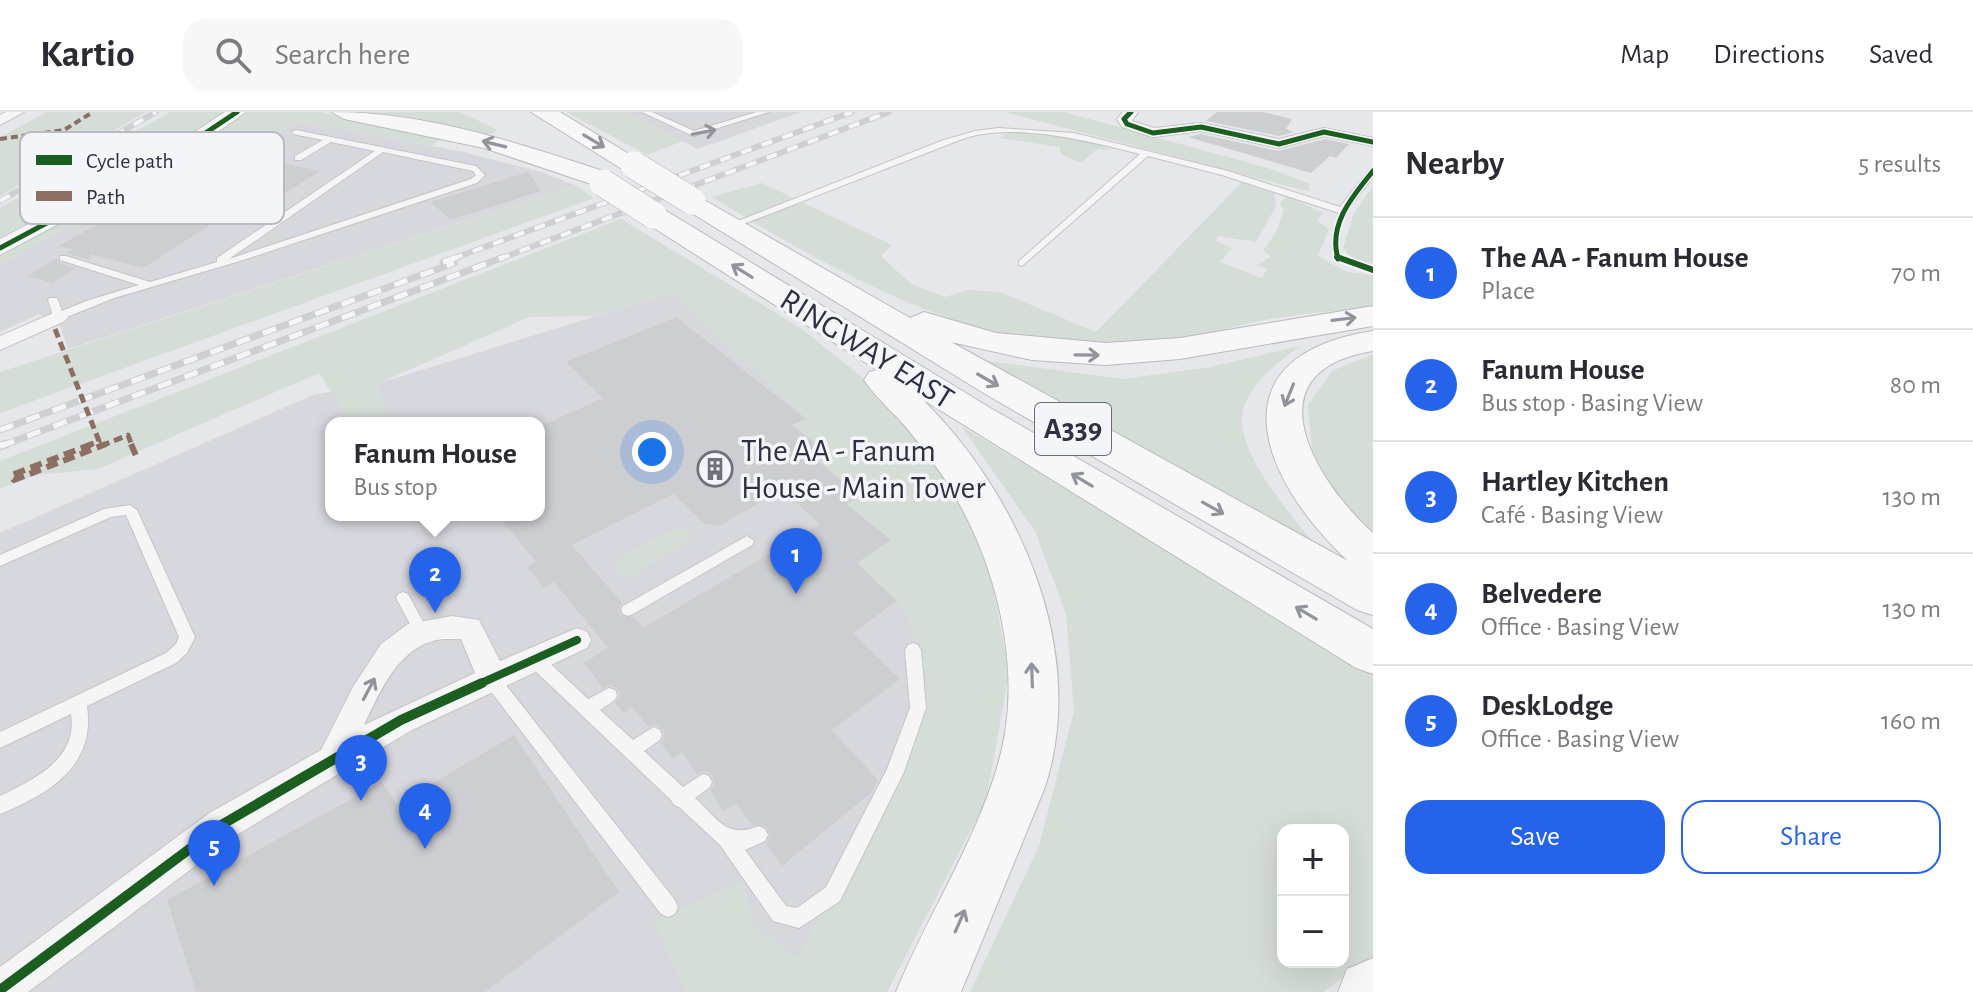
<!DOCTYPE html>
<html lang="en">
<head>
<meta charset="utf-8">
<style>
  :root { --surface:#fff; --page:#f7f7f7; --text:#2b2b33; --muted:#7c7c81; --line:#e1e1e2; --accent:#2563eb }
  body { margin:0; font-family:"Alegreya Sans",sans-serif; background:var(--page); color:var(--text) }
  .controls { position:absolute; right:24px; bottom:24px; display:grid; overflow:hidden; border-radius:16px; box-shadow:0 8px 32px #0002 }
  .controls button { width:72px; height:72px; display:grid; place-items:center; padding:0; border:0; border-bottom:2px solid var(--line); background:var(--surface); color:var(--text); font:40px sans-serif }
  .you { position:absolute; left:652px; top:340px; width:28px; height:28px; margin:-20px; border:6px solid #fff; border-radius:50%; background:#1a73e8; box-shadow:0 0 0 12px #1a73e833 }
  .badge { display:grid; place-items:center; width:52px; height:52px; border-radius:50%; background:var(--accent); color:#fff; font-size:26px; font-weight:700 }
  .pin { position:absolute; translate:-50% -66px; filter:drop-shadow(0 2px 4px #0008) }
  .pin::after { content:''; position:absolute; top:42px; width:28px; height:24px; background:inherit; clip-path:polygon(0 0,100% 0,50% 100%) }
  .popup { position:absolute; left:325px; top:305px; width:220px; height:104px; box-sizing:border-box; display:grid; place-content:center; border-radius:16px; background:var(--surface); filter:drop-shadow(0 2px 6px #0005); font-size:26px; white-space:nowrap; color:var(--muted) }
  .popup b { font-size:30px; color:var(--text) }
  .popup::after { content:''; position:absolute; left:50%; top:100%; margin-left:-16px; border:16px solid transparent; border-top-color:var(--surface) }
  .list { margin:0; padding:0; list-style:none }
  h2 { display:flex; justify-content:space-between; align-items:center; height:104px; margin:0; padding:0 32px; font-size:34px }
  h2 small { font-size:26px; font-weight:400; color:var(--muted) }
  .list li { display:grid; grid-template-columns:52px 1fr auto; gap:24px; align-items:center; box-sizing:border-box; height:112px; padding:0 32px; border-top:2px solid var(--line) }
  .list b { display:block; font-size:30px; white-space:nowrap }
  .list p { margin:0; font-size:26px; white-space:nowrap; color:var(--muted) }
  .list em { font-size:26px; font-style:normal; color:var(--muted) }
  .actions { display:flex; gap:16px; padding:24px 32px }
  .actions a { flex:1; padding:18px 0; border:2px solid var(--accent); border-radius:24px; text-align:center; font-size:28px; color:var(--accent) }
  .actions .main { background:var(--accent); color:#fff }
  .icon { flex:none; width:44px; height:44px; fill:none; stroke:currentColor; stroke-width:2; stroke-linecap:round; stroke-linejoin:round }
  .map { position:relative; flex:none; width:1373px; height:880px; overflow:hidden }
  header { display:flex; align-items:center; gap:48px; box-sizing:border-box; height:112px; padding:0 40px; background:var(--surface); border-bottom:2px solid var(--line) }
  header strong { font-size:38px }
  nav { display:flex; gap:44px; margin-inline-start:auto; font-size:28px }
  .search { width:560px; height:72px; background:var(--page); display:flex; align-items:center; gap:20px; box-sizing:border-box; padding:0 28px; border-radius:24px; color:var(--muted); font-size:30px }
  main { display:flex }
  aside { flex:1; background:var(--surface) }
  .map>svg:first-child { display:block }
</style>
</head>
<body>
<header>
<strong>Kartio</strong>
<div class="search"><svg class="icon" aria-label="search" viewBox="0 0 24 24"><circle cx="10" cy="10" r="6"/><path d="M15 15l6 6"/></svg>Search here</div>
<nav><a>Map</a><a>Directions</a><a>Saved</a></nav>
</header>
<main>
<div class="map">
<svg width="1373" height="880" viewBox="0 0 1373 880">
  <rect width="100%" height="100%" fill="#e6e7ea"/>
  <path fill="#d7d8de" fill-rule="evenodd" d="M625,0H801L698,37Z
    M271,5L459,39L541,60L575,73L68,237L60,214L39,202L0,220V152Z
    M671,181L843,300L947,563L822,880H0V421L313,283L376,272ZM331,311H539V403H331Z"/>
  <path fill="#d5ddd7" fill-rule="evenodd" d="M47,0H146L0,84V25Z
    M170,0H225L186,27L0,125V96Z
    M248,0H321L443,26L431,34L297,10L275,24L240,22L0,152V140L154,58Z
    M363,0H460L498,18L488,23Z
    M566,0H625L683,29L647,43Z
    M1005,0H1064L1271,57L1309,72L1310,80Z
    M1010,20C1043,22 1081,23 1111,38L1098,37L1081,51L1061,42L1060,35L999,26Z
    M1242,70L1274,81L1276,94L1256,130L1218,124L1216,129L1232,136L1220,150L1261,166L1268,157L1257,153L1271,145L1263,138L1275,122L1284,98L1280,91L1286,84L1323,101L1317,109L1329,117L1318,144L1347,160L1373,163V195C1339,199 1304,201 1271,207C1237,212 1204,225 1170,230C1004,257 847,168 712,85L762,71L892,133L881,144L911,172L945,185L968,178L1000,180L1096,220Z
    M575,73L594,86L0,301V260Z
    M1373,74V155L1351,145L1343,136L1354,101Z
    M621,107L801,216L874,275L929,334L963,391L991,462L1009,561L986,689L887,880H687L653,809L744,769L752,810L797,846L878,695L929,576L907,501L857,451L891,427L846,392L860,384L813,345L792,313L805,306L671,181L595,204L529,205L377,272L388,311H351L319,261L98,357L37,363L0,377V349Z
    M1300,234C1277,251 1245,274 1242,305C1239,345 1296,410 1320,438L973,247L1123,267L1211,255Z
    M1373,242V425L1331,380L1312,340L1308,293L1332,259Z
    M961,314L1373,564V846L1323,880H970L1039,734L1074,599L1066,502L1035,419ZM1283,718H1343V850H1283Z
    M675,417H686L692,428L629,466L618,462L617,450L645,430Z"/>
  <path fill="#cdced2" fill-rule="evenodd" d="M1217,0H1262L1292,7L1286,17L1294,20L1279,24L1206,9Z
    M1201,22L1278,39L1326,27L1349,32L1336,46L1330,44L1311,61L1188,25Z
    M226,39L320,59L253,102L234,98L143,156L91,142L90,148L66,141L72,137L59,134Z
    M528,60L541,79L450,108L431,90Z
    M57,146L59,151L76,156L53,171L27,164Z
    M676,205L806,307L792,313L826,339L813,345L861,384L846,392L891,428L857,451L897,489L853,521L900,567L832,618L878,668L872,680L782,754L766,732L771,724L766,714L752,713L736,691L723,699L710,679L715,671L712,663L704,659L697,662L682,640L673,647L661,631L665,624L663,617L655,612L648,615L632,595L624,602L615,591L620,584L618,577L610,573L603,576L584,551L608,536L554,470L544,476L527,455L536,450L497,403H539V315L603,286L566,250ZM782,378L820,412L643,516L634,505L620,503L618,497L622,491L572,433L673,382L705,412L719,414Z
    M514,623L619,780L485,880H196L167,788L382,670L397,693Z"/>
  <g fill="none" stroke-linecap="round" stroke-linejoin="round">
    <defs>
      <path id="service" d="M642,0H652L694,19L757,0H769L693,24Z
        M998,16L1074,21L1228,59L1340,95L1370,57L1373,56V65L1345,101L1342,102L1222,63L1148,44L1022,154L1019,153V149L1140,42C1092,30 1026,13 977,23C967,25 957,29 947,33L736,115L728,113L941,29L975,19Z
        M296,18L476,54L485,63L477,71L240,149L114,186L62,207H54L48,188L49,186H57L62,199L89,188L139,173L60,148V144H66L150,170L217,150V146L375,39L331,30L301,48H295V44L323,28L293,22L292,20ZM383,40L473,59L476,63L471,67L229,147Z
        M130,393L137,398L195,525L187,541L176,551L87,594C96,654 49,682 0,702V684C35,667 78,647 71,602L0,636V620L166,541L176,532L179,525L126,403L111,405L0,454V443L104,397Z
        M747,424L754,429L752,433L633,502L628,504L623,502L621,498L623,494Z
        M403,480L408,482L427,517L430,521L427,525L422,527L417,525L396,486L398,482Z
        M913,531L918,533L921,538L926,596L904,660L840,789L799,816L773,809L720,733L679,695L674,693L671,688L529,553L527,548L529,543L535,541L541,543L588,587L609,576L615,578L617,583L615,588L600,598L633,628L654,615L660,618L662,623L660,628L644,639L683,675L703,662L709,664L712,670L709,676L695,686C718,707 726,727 759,714L765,717L768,723L765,729L745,738L786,794L797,796L826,775L887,657L910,596L905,538L908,533Z
        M492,561L498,563L675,788L678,795L675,802L668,805L661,802L486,573L484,568L486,563Z"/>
      <path id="minor" d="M6,0H24L0,13V3Z
        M1123,0H1138L1132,9L1154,16L1201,11L1279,27L1324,16L1373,26V34L1324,24L1279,36L1201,19L1153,25L1122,15L1117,7Z
        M58,199L68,205L65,209L0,238V224Z
        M452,504L479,508L500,549L577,516L587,520L591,528L587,536L412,618L235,724L28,880H0V855L211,700L321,638L353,575L381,532L408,512ZM444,527H461L475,561L364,613C381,578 400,531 444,527Z"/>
      <path id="tertiary" d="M225,0H246L175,50L0,143V127L161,42Z"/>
      <path id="trunk" d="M332,0C426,0 515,30 603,59L607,65L603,71L594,73L484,36L344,7Z
        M531,0H560L647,53L634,61L625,59Z
        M692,81L910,206L924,200L996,221L1106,231L1180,226L1373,194V214L1180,247L1106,253L1032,248L951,230L1348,449C1261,368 1210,244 1373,219V239C1248,259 1315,369 1373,421V503L1357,498L982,280L682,95L678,89L682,83Z
        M653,94L663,97L992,297L1373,517V562L1356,556L922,287C1019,382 1089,539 1045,675L961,880H896C927,804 975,732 998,652C1023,568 1001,468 960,393C945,365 925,338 904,313C891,298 875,285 864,268L869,260L877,258L643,109L639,103L643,97Z
        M1373,846V880H1338L1347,857Z"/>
    </defs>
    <use href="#service" stroke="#c3c4c7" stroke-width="2"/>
    <use href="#minor" stroke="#c3c4c7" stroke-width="2"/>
    <use href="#tertiary" stroke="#c3c4c7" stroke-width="2"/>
    <use href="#trunk" stroke="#b8babe" stroke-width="2"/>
    <use href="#service" fill="#f5f5f6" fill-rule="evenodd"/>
    <use href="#minor" fill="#f5f5f6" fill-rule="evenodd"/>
    <use href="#tertiary" fill="#f5f5f6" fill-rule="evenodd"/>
    <use href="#trunk" fill="#f7f7f8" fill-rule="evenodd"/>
    <defs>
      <path id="rail-far2" d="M0,89L156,0
        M452,147L852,0
        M499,147L889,0"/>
      <path id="rail-far1" d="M443,150L458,145
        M0,318L454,151
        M1,334L504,145"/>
      <path id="rail" d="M0,334L6,332"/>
    </defs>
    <use href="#rail-far2" stroke="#cecfd1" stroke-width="6"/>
    <use href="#rail-far1" stroke="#cecfd1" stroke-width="7"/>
    <use href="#rail" stroke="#cecfd1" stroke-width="9"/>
    <use href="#rail-far2" stroke="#f4f5f8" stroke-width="4" stroke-dasharray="11" stroke-linecap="butt"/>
    <use href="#rail-far1" stroke="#f4f5f8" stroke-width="5" stroke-dasharray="14" stroke-linecap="butt"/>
    <use href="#rail" stroke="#f4f5f8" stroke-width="6" stroke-dasharray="18" stroke-linecap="butt"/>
    <defs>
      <path id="trunk-bridge" d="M634,53L692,89
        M603,71L653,103"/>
    </defs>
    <use href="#trunk-bridge" stroke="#b8babe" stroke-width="28" stroke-linecap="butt"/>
    <use href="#trunk-bridge" stroke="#f7f7f8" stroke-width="27"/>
    <path stroke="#8d6e63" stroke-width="4" stroke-dasharray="7 4" stroke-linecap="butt" d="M0,27L64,18L93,0"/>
    <path stroke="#8d6e63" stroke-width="5" stroke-dasharray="9 5" stroke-linecap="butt" d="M55,217L99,329L87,334
      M101,334L128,323L132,334"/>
    <path stroke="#8d6e63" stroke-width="6" stroke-dasharray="12 6" stroke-linecap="butt" d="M92,332L12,363L14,368L106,332
      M131,332L137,346"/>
    <defs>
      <path id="cycleway-far3" d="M1131,0L1124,7L1127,12L1153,21L1201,15L1279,32L1324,20L1373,30
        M0,136L168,46L237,0
        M1338,147C1328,112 1352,85 1373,59"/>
      <path id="cycleway-far2" d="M1337,145L1373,158"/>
      <path id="cycleway-far1" d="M477,573L577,528"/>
      <path id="cycleway" d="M0,878L223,712L401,608L482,571"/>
    </defs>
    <use href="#cycleway-far3" stroke="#f4f5f8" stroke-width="8"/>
    <use href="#cycleway-far2" stroke="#f4f5f8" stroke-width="10"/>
    <use href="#cycleway-far1" stroke="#f4f5f8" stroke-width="13"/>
    <use href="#cycleway" stroke="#f4f5f8" stroke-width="15"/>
    <use href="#cycleway-far3" stroke="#1b5e20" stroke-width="5"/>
    <use href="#cycleway-far2" stroke="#1b5e20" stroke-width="6"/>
    <use href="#cycleway-far1" stroke="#1b5e20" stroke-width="8"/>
    <use href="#cycleway" stroke="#1b5e20" stroke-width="10"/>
  </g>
  <defs><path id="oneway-shaft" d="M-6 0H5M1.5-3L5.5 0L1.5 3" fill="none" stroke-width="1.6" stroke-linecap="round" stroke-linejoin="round" transform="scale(2)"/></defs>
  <g stroke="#92939c">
    <use href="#oneway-shaft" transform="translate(704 20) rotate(-11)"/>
    <use href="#oneway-shaft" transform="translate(369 577) rotate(-62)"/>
  </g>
  <g stroke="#92949d">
    <use href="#oneway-shaft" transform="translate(594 29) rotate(31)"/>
    <use href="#oneway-shaft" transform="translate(494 32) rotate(-166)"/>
    <use href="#oneway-shaft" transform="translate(742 159) rotate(-148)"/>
    <use href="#oneway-shaft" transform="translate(1344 207) rotate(-7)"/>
    <use href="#oneway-shaft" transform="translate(1087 243) rotate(1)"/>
    <use href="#oneway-shaft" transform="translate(988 268) rotate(30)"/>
    <use href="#oneway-shaft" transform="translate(1289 283) rotate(112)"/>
    <use href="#oneway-shaft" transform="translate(1082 368) rotate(-149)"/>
    <use href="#oneway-shaft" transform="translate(1213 396) rotate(29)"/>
    <use href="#oneway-shaft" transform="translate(1306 501) rotate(-149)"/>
    <use href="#oneway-shaft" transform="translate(1032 563) rotate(-92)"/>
    <use href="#oneway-shaft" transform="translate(960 809) rotate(-66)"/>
  </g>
  <defs>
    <symbol id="building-ring" viewBox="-11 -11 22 22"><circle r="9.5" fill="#f4f5f8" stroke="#6e717d" stroke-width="1.5"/><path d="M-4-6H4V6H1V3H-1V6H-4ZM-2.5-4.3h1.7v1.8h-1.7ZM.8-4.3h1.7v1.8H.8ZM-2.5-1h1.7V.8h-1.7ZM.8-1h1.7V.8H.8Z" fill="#6e717d"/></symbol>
  </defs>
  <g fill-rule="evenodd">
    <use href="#building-ring" x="695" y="337" width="40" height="40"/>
  </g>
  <g text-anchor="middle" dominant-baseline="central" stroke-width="7" stroke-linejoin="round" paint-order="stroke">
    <rect fill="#f4f5f8" stroke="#696c79" stroke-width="2" x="1035" y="291" width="76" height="52" rx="6"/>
    <g font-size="30" font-weight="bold" fill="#2e3142">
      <text x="1073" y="317">A339</text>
    </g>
    <g font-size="32" fill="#2e3142" stroke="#f4f5f8">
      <text transform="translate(867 237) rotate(32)">RINGWAY EAST</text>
    </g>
    <g font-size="32" fill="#2e3142" stroke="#f4f5f8" text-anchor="start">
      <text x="741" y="339">The AA - Fanum<tspan x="741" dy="37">House - Main Tower</tspan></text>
    </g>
  </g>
  <rect x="20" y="20" width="264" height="92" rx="12" fill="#f4f5f8" stroke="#b9bac1" stroke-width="2"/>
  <rect x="36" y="43" width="36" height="10" fill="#1b5e20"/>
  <rect x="36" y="79" width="36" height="10" fill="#8d6e63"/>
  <g font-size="22" fill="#2e3142">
    <text x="86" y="56">Cycle path</text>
    <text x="86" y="92">Path</text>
  </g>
</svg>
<div class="controls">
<button>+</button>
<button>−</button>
</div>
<div class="you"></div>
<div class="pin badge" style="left:796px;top:482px">1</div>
<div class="pin badge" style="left:435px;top:501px">2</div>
<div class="popup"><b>Fanum House</b>Bus stop</div>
<div class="pin badge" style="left:361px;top:689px">3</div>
<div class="pin badge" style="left:425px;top:737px">4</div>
<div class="pin badge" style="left:214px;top:774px">5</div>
</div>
<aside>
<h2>Nearby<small>5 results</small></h2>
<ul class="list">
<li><span class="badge">1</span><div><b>The AA - Fanum House</b><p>Place</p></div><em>70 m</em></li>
<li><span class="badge">2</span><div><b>Fanum House</b><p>Bus stop · Basing View</p></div><em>80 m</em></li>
<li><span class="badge">3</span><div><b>Hartley Kitchen</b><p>Café · Basing View</p></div><em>130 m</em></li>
<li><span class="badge">4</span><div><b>Belvedere</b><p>Office · Basing View</p></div><em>130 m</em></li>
<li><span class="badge">5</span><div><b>DeskLodge</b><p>Office · Basing View</p></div><em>160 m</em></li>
</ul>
<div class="actions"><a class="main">Save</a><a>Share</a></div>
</aside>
</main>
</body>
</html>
